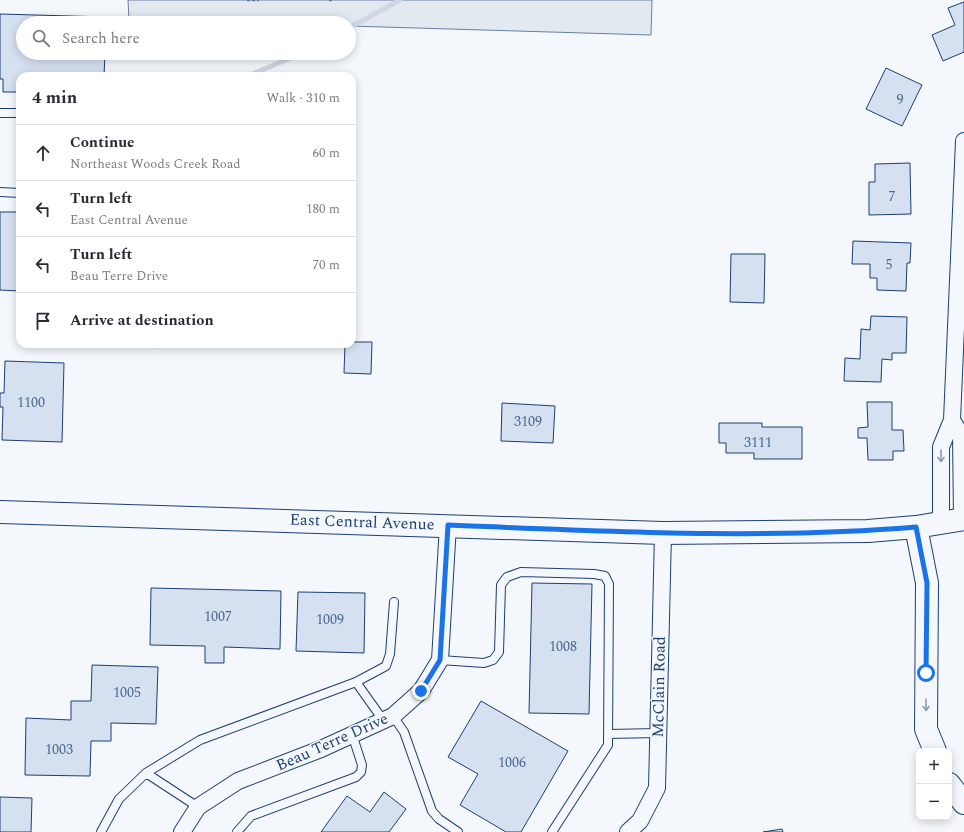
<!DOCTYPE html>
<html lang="en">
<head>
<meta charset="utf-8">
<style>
  :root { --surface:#fff; --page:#f2f2f3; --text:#2b2b33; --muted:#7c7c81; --line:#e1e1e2 }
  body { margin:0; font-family:Spectral,serif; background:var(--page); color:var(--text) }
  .controls { position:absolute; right:12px; bottom:12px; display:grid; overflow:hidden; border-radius:8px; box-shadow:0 2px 10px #0003 }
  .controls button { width:36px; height:36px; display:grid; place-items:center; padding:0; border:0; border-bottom:1px solid var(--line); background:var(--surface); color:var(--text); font:20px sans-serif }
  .stop { position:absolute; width:12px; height:12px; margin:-9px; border:3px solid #1a73e8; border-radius:50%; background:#fff }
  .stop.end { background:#1a73e8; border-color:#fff; box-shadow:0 1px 4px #0008 }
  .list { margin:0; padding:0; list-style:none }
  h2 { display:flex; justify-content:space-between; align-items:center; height:52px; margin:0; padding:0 16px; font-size:17px }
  h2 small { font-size:13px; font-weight:400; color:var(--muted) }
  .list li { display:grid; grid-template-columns:26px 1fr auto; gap:12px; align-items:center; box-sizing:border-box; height:56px; padding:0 16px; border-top:1px solid var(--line) }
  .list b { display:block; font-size:15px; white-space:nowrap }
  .list p { margin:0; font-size:13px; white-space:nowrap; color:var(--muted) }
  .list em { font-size:13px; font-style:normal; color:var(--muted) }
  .icon { flex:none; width:22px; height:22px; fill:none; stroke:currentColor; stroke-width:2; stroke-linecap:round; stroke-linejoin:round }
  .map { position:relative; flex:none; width:964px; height:832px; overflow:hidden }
  .search { position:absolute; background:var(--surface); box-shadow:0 2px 10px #0003; left:16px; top:16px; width:340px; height:44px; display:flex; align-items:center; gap:10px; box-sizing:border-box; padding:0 14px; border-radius:22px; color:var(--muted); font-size:15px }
  .panel { position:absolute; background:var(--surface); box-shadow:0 2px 10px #0003; left:16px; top:72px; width:340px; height:276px; border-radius:12px }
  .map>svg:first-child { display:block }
</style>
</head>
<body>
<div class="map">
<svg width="964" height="832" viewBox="0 0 964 832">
  <rect width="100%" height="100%" fill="#f4f7fb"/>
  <path fill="#e3e9f0" stroke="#687fa3" d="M128,0H652L651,35L349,26V23H242L129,20Z"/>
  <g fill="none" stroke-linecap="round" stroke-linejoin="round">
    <path stroke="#cfd7e4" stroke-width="5" d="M349,28L400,0
      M248,76L302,53
      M156,346V344"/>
  </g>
  <path fill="#d5e0f0" stroke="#1d3f73" d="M964,2V52L943,61L932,35L955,25L948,8Z
    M0,14L106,17V23H23V53H105L104,76H20V92H3V79H0Z
    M886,68L922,85L902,126L866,109Z
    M910,163L911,214L869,215V182H875V164Z
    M0,212H19L20,291L0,290Z
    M853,241L911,243L910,263H907L906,291L877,290V278H870V264H852Z
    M731,254H765L764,303L730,302Z
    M871,316L907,317L906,353H892V360L882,359L881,382L844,381L845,358L860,359L861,329L870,330Z
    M352,342H372L371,374L344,373L345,344H352Z
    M5,361L64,363L62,442L2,440L3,407H0V393H4Z
    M867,402H892V430H903L904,451H893V460H868L867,438H858V428L868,427Z
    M502,403L555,406L553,443L501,441Z
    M719,423H762V427H802V459H754V453H726V443H719Z
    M532,583L592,584L589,714L529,713Z
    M151,588L281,591L280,649L224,647V663H205V646L150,645Z
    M298,592L365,593L364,653L296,651Z
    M92,665L158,667L156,724L111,723V741H91L90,776L25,775L26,718L71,720V701H91Z
    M481,701L568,751L521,832H506L460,805L478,774L448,757Z
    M384,792L406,809L389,832H321L347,796L370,812Z
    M0,797L32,798L31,832H0Z
    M782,829L783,832H763Z"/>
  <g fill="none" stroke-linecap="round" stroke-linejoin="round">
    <defs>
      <path id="lane" d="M0,113H20
        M0,192L20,193
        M440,660L484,663L493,660L499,652L501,585L507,577L521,572L594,574L605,576L609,584L608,745L552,832
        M356,682L383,720
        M393,716L404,732L432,811L439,819L458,832
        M608,734L658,733
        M146,773L198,807
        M101,832L119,799L146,773L200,740L356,682L386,666L390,654L394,602
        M237,832L251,816L356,777L361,772L362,765L352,734"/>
      <path id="street" d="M952,420L961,435L962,519
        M941,524V447L952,420L964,141
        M182,832L198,807L238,781L321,749L393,716L421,691L440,660L448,525
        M628,832L640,821L657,788L663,533"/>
      <path id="secondary" d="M0,512L663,533L868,531L916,527L964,519
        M916,527L927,583L926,729L935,751
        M949,784L964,803"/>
    </defs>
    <use href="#lane" stroke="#1d3f73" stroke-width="10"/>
    <use href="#street" stroke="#1d3f73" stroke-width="18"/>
    <use href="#secondary" stroke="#1d3f73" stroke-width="24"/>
    <path stroke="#5e769c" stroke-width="2.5" stroke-dasharray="3 2" stroke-linecap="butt" d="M247,0H259
      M329,0H334"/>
    <use href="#lane" stroke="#f4f7fb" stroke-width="8"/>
    <use href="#street" stroke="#f4f7fb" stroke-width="16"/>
    <use href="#secondary" stroke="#f4f7fb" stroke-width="22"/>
  </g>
  <defs><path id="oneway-shaft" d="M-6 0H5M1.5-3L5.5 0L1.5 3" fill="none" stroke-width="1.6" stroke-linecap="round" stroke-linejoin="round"/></defs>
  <g stroke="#889bb7">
    <use href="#oneway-shaft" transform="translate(941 456) rotate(90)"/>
    <use href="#oneway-shaft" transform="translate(926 705) rotate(89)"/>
  </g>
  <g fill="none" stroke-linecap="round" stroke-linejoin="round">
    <path stroke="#1a73e8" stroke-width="5" d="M421,691L440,660L448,525C604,531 761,540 916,527L927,583L926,673"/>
  </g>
  <g text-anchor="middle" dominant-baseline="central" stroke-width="3" stroke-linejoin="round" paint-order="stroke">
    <g font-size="14" fill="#4b6792">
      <text x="900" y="99">9</text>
      <text x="892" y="196">7</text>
      <text x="889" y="264">5</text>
      <text x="31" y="402">1100</text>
      <text x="528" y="421">3109</text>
      <text x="758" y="442">3111</text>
      <text x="218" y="616">1007</text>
      <text x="330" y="619">1009</text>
      <text x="563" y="646">1008</text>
      <text x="127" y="692">1005</text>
      <text x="59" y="749">1003</text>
      <text x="512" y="762">1006</text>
    </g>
    <g font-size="16" fill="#1d3f73" stroke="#f4f7fb">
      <text transform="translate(362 522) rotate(2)">East Central Avenue</text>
      <text transform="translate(659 687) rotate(-89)">McClain Road</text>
      <text transform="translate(332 742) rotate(-24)">Beau Terre Drive</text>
    </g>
  </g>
</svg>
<div class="controls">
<button>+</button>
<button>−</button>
</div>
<div class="stop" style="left:926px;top:673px"></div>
<div class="stop end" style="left:421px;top:691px"></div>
<div class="search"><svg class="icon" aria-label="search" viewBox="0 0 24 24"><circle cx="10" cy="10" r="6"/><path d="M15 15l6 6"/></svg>Search here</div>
<section class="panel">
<h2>4 min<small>Walk · 310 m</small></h2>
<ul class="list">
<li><svg class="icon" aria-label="ahead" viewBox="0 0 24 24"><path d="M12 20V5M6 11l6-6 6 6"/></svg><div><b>Continue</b><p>Northeast Woods Creek Road</p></div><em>60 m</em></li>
<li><svg class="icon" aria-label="left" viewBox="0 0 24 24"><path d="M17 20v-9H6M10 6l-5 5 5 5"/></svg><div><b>Turn left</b><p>East Central Avenue</p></div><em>180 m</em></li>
<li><svg class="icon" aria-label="left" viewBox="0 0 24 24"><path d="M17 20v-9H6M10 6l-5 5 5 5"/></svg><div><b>Turn left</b><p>Beau Terre Drive</p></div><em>70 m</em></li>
<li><svg class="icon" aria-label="arrive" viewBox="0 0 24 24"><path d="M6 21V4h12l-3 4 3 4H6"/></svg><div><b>Arrive at destination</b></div></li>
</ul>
</section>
</div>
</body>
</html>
